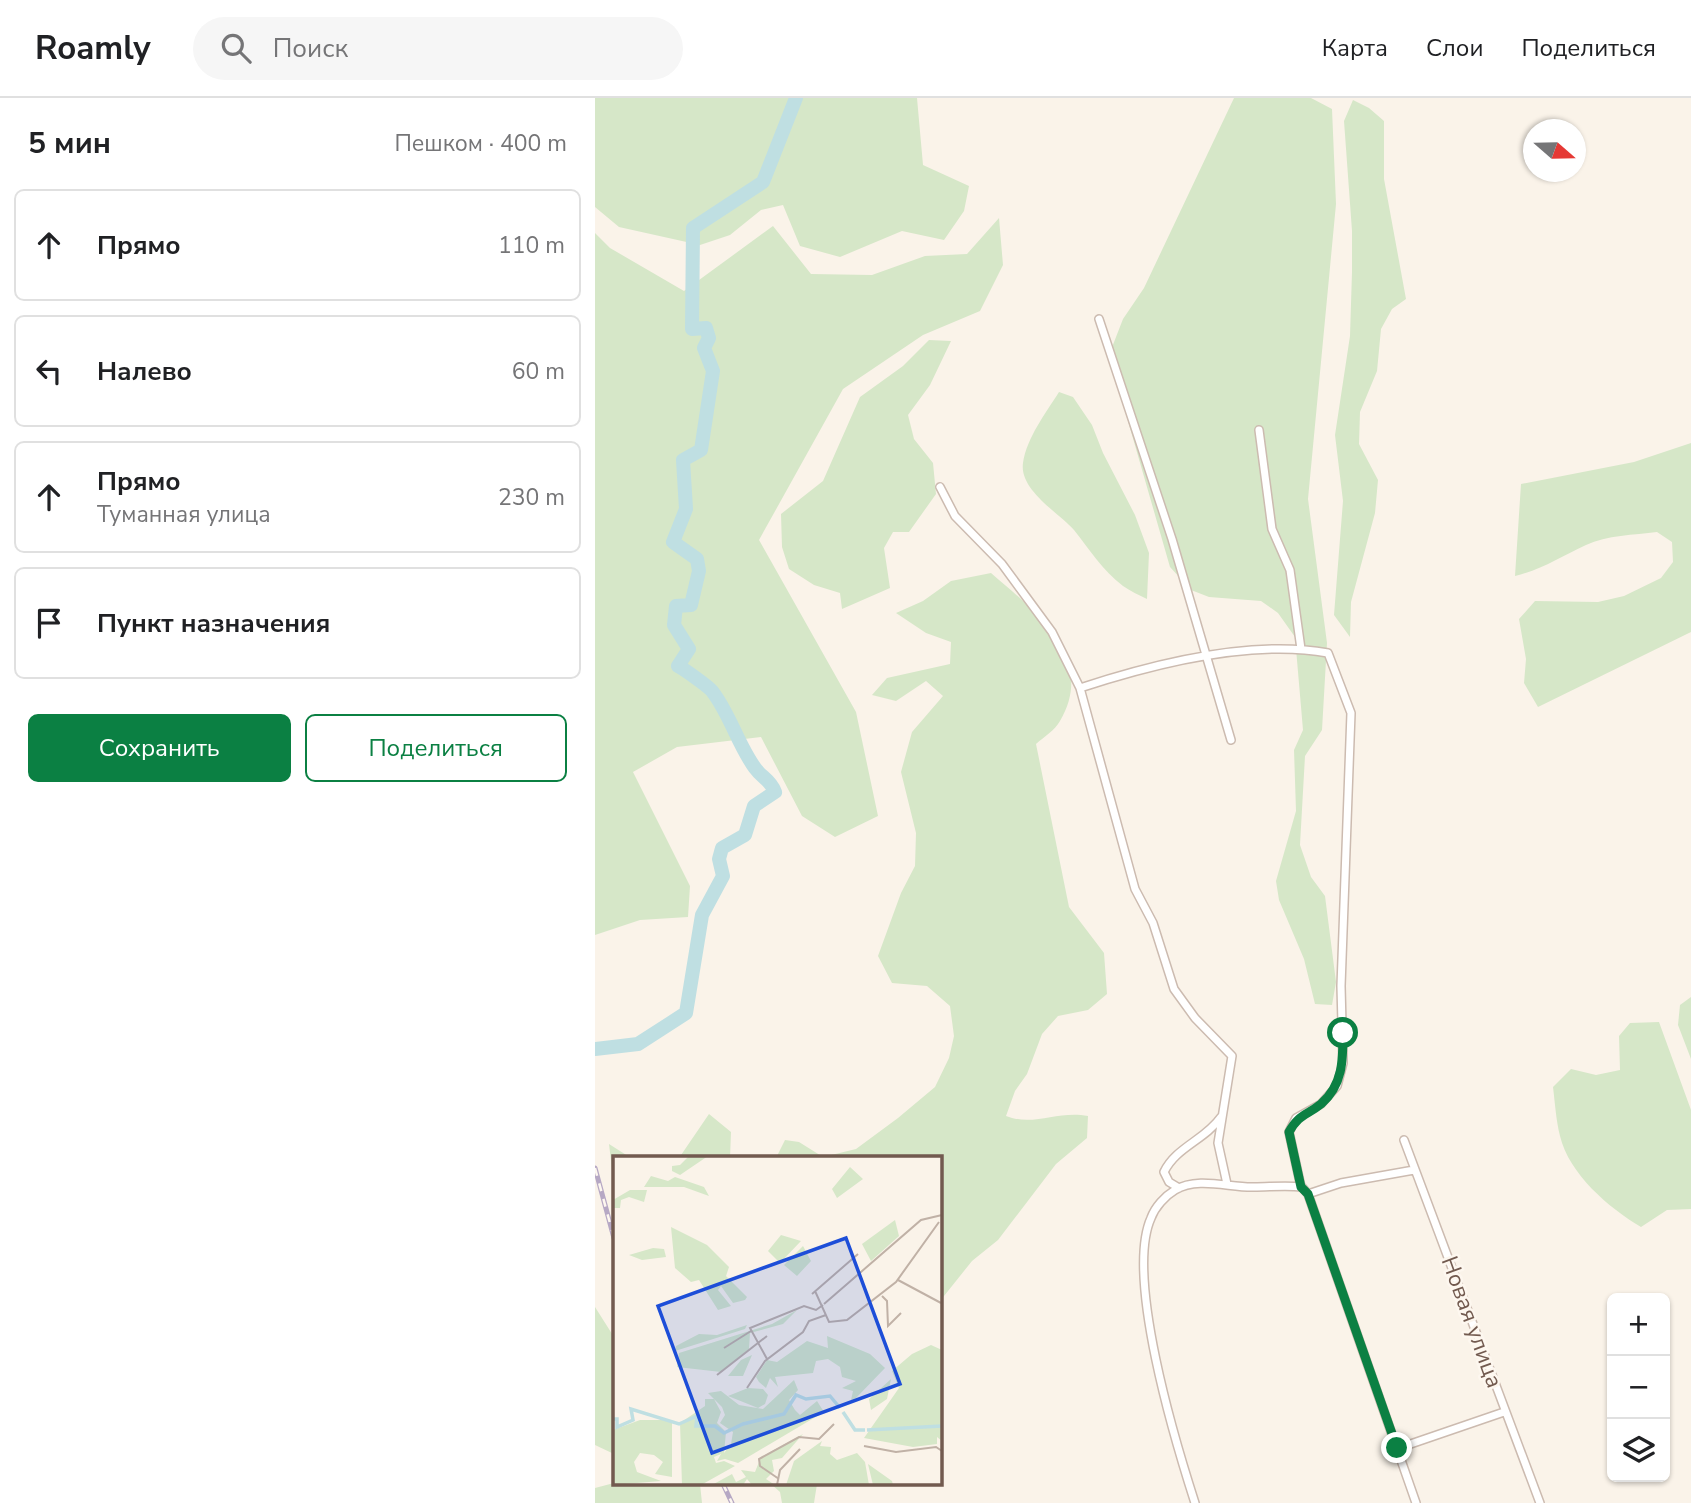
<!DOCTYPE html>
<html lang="ru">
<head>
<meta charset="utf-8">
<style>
  :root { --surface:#fff; --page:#f6f6f6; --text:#202124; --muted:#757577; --line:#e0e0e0; --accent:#0b8043 }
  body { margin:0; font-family:"Nunito Sans",sans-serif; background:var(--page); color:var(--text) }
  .controls { position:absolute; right:21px; bottom:21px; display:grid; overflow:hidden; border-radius:10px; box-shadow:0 2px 5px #0004 }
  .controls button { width:63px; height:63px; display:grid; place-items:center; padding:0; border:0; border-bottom:2px solid var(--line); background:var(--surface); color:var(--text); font:35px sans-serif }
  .compass { position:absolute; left:928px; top:21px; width:63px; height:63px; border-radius:50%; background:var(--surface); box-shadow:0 2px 5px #0004; rotate:110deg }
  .stop { position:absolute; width:21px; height:21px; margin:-16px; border:5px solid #0b8043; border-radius:50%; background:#fff }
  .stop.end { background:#0b8043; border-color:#fff; box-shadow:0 2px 7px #0008 }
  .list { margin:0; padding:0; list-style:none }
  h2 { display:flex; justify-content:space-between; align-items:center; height:91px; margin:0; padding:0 28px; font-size:30px }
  h2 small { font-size:23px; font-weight:400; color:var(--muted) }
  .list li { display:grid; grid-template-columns:46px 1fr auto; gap:21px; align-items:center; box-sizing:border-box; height:112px; margin:0 14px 14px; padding:0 14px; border:2px solid var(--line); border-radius:10px }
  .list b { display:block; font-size:26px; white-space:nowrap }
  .list p { margin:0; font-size:23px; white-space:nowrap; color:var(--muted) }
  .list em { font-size:23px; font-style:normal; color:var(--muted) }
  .actions { display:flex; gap:14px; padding:21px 28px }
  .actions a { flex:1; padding:16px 0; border:2px solid var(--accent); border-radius:10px; text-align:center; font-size:24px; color:var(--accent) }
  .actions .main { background:var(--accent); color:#fff }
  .icon { flex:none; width:38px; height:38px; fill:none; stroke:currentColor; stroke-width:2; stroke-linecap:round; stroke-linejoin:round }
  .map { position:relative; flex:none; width:1096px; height:1405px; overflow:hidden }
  header { display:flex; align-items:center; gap:42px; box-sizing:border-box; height:98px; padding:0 35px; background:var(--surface); border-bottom:2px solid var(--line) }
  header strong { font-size:33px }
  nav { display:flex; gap:38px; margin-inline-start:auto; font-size:24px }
  .search { width:490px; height:63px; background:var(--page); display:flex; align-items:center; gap:18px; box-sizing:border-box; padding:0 24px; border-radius:38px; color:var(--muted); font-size:26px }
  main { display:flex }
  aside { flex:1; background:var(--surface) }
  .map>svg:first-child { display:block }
</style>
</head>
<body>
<header>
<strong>Roamly</strong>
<div class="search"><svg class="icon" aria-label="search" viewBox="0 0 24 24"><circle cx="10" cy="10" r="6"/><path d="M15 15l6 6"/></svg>Поиск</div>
<nav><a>Карта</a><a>Слои</a><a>Поделиться</a></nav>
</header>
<main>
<aside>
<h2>5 мин<small>Пешком · 400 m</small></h2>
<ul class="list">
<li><svg class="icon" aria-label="ahead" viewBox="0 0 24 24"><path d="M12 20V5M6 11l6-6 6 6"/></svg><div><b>Прямо</b></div><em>110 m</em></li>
<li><svg class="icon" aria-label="left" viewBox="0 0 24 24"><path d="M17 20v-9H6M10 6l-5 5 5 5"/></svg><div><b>Налево</b></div><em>60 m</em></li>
<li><svg class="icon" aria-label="ahead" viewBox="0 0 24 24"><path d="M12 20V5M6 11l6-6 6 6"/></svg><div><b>Прямо</b><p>Туманная улица</p></div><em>230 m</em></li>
<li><svg class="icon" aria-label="arrive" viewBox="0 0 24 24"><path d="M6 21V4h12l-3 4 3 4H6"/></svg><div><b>Пункт назначения</b></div></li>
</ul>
<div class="actions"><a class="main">Сохранить</a><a>Поделиться</a></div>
</aside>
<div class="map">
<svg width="1096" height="1405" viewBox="0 0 1096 1405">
  <rect width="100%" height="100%" fill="#faf3e9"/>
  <path fill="#d6e7c8" d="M0,0H322L328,67L374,88L369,113L349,142L307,133L245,159L205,148L188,107L166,112L135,137L105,147L24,129L0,109Z
    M639,0H716L737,11L741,106L713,401L732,545L727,632L710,658L705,747L716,779L730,798L741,884L737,907L720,906L709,861L684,802L681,783L701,713L699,652L708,632L700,539L683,515L666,503L614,499L596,492L575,469L514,257L528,221L549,190Z
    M758,2L774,10L789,23V81L811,201L797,211L786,231L782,273L765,314L764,346L783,382L780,415L756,504L755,539L739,517L748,403L740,337L755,238L757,174V133L749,23Z
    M404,120L408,167L385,213L328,237L248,291L164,442L261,614L283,718L240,739L207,718L166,639L82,649L38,674L95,788L93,819L45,822L0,837V135L15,150L89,193L178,128L216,176L277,177L330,158L372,156Z
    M334,242L356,243L335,287L313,317L319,341L338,365L341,396L314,434H298L289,450L295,490L247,511L245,495L219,487L194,471L187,449L186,416L228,383L265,299L308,268Z
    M464,294L478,299L497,327L508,355L540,417L554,455L552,501C544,497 535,493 528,488C507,472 495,452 479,432C464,415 424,392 428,365C432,339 451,315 464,294Z
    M1096,345V534L943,609L929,585L931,561L924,521L940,503L1003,504L1029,498L1066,480L1078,464L1077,444L1062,434C1039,437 1012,437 991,447C965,459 948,471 920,478L926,386L1039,364Z
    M396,475C440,513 502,560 465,623C460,632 449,639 441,646L474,809L509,855L512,896L493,912L463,918L447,936L432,976L420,993L411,1018C439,1029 463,1012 493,1018L492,1040L461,1066L403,1142L377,1163L345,1203V1060H181L190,1042L204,1044L228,1059L261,1051L303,1020L340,989L354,960L359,938L355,908L332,888L297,885L283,858L306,795L320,768L321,735L306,674L317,634L348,598L331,583L301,603L277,597L292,580L355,566L356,544L331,535L301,515L328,503L356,483Z
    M1096,899V961L1083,927L1085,907Z
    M1064,924L1096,1012V1111L1072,1112L1046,1129C1014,1110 974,1076 965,1038C961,1022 960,1005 958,989L976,971L1001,977L1025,972L1024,938L1035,925Z
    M114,1016L136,1034L135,1060H84Z
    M14,1046L36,1060H19V1088Z
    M0,1209L19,1239V1356L0,1347Z
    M19,1385L105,1386L107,1405H0V1390Z
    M176,1386H222L219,1405H187L185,1394Z"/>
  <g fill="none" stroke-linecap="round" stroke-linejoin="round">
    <path stroke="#bfdfe2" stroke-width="14" d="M0,951L43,946L91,915L107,817L128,778L124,761L127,750L150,737L159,708L180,694C175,681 167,680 160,670C143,647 135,616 117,593C114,589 89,571 83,568L94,551L79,527L81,508L96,507L104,473L102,461L78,444L91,411L88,362L106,352L118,273L109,250L114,240L111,230L97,231L98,130L168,84L201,0"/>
    <defs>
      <path id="street" d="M504,221L577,441L636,642
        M664,332L677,431L695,472L706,551
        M345,389L360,418L407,466L457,534L485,590L540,791L558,825L579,891L600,920L637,958L623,1045L632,1086
        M485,590C558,566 657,541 733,555L756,615L746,888L748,965L742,988L726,1006L701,1020L694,1034L706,1089
        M809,1042L945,1405
        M584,1090L574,1084L569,1074C581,1049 610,1042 626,1019
        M713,1096L746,1085L819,1072
        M801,1351L909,1314
        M600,1405C580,1343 530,1178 556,1120C560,1109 570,1098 580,1092C603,1078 635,1090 659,1089C675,1089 690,1087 707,1089L713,1096L821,1405"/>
    </defs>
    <use href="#street" stroke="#ccbbb0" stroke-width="10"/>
    <use href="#street" stroke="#fff" stroke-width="7"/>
    <defs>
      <path id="rail" d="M0,1070L19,1140
        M128,1386L137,1405"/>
    </defs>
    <use href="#rail" stroke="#b6a8c4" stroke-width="5"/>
    <use href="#rail" stroke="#fdf7ef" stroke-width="2.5" stroke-dasharray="8" stroke-linecap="butt"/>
  </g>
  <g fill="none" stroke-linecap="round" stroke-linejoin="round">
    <path stroke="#0b8043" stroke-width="9" d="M748,935C748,962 748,987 726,1006C711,1018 704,1016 694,1034L706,1089L713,1096L802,1350"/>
  </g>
  <g text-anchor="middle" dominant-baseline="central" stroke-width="5" stroke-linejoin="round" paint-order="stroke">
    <g font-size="23" fill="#725a4f" stroke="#fdf7ef">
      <text transform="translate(877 1224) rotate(70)">Новая улица</text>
    </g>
  </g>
  <g transform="translate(18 1058)">
    <rect width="329" height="329" fill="#faf3e9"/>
    <path d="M76,0H95L67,19L59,15V10L67,9ZM237,11L250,23L224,42L219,33ZM38,20L55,25L62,21L91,31L96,40L71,31H31ZM17,34H34L31,46L16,41L8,44L7,52H0V44ZM282,64L286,80L258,105L249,88ZM58,71L94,89L116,111L113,120L134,141L132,144L120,147L108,130L105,134L118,150L105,154L86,124L78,126L62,112ZM168,79L188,85L167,107L155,95ZM190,90L198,105L184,120L171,109ZM40,92L51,93L53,101L29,104L16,99ZM184,154L170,168L137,177L136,193L108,216L64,211L66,197L159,168ZM134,169L132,173L62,195L63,190L86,178L104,179ZM214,180L257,198L272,212L243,242L238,244L240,235L229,232L243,225L229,221L227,211L215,203L203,205L200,217L162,221L165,231L157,222L153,232L146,226L143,221L154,204L164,206L194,185L215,192ZM318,189L329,194V285L324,281V288L300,291L251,282L286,232L279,215L299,198ZM139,199L130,220H115L128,204ZM278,223L274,243L258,254L256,243ZM181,224L185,234L176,244L182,254L187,259L204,245L211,256L125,307L112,303L104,305L108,298L101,301L103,307L111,305L122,310L88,329H69L67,267L92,250V243H101L108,256L104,267L113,276L111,297L118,288L120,276L107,267L112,259L109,251L95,237L108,235L126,249L150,253ZM135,232L150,233L155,239L152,248L145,252L115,240ZM27,264H59V321L42,318L50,306L41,299L27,297L21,306L24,316L48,325L0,329V274ZM190,278L169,302L159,304L161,315L153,323L162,329H139L134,323L130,329H99L119,318L123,326L133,321L128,314L142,316L148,301ZM209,285L207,290L218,291L217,298L224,304L244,297L252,306L256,329H173L181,305ZM255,308L279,325L280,329H260Z" fill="#d6e7c8"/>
    <path fill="none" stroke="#bfdfe2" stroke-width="3.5" d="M230,256L242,274H252M0,263H4V271L20,264L18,253L66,268L84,260L83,270H102L111,277L130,268L171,258L183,239L193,243L217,240L227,252M254,274L329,270"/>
    <path fill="none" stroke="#c0b1a6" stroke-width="2" d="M285,124L328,147M202,135L216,166L234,164L283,126L326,66M199,138L245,98M269,140L274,145L275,170L288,157M211,148L308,64L329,59M111,192L138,175M154,203L137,172L191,150L203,154L210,149M104,219L154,180M134,232L152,205L190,176L196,165L213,159M251,290L283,296L323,291L329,295M166,323L147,310L146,303L186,281L206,283L221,268M164,329L167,314L187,293"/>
    <path fill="#1d4ed8" fill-opacity="0.15" stroke="#1d4ed8" stroke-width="3.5" d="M233,82L287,228L99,297L45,150Z"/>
    <rect width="329" height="329" fill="none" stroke="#725a4f" stroke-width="3.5"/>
  </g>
</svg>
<div class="controls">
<button>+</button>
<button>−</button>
<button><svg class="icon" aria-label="layers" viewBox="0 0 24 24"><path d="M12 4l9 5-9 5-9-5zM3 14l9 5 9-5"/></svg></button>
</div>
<svg class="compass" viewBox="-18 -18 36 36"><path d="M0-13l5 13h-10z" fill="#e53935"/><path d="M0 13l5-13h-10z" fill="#757577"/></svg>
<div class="stop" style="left:748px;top:935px"></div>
<div class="stop end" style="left:802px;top:1350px"></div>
</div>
</main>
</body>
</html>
